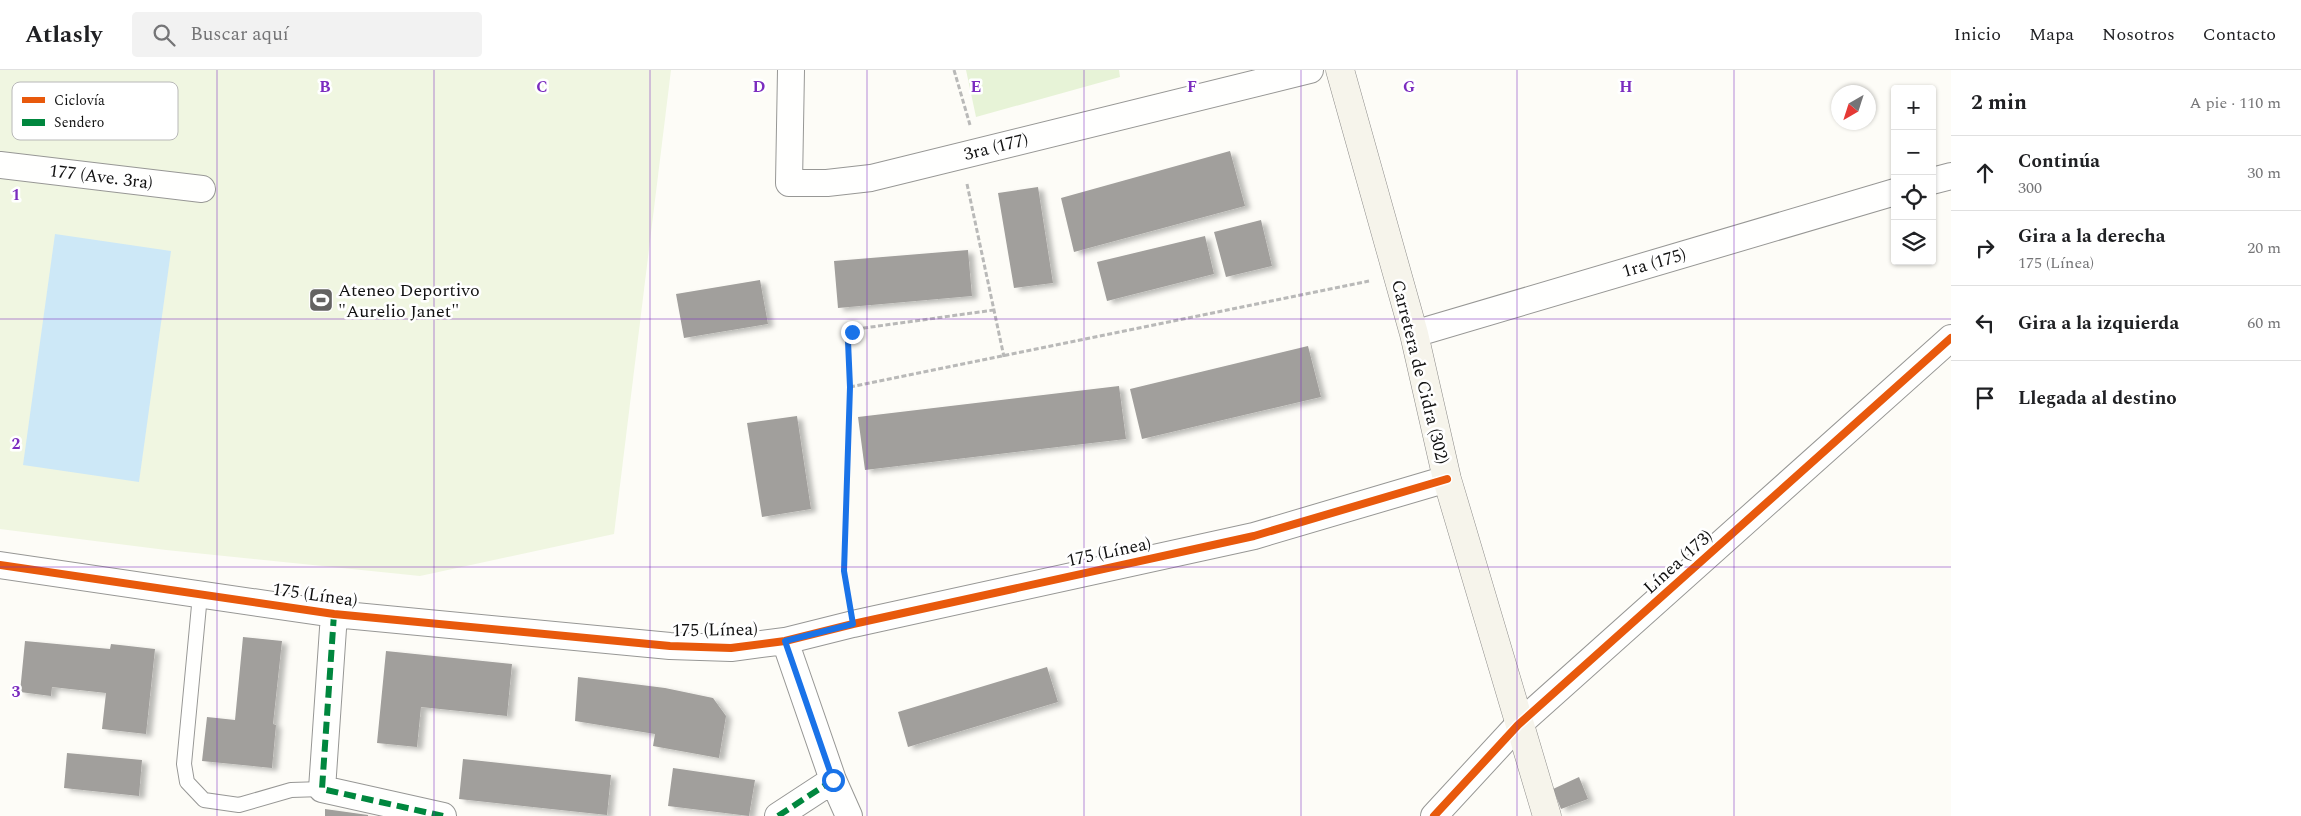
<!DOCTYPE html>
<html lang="es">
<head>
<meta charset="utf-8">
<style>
  :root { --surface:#fff; --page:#f2f2f2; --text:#202124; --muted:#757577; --line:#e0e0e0 }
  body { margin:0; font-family:Spectral,serif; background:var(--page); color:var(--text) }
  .controls { position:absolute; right:15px; top:15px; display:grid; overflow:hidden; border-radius:5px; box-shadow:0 1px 4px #0004 }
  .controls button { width:45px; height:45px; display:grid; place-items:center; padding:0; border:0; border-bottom:1px solid var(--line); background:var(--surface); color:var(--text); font:25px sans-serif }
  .compass { position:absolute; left:1831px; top:15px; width:45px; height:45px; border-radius:50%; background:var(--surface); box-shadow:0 1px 4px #0004; rotate:219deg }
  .stop { position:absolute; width:15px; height:15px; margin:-11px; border:4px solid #1a73e8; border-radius:50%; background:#fff }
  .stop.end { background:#1a73e8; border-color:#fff; box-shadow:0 1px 5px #0008 }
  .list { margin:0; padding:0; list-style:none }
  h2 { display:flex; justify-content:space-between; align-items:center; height:65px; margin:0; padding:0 20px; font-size:21px }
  h2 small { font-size:16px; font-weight:400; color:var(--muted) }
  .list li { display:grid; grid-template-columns:32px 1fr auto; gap:15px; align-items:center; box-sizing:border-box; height:75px; padding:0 20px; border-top:1px solid var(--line) }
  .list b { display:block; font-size:19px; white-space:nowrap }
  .list p { margin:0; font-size:16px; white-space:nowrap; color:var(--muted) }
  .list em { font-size:16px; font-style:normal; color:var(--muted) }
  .icon { flex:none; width:28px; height:28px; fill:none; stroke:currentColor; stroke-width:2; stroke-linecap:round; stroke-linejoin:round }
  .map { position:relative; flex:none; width:1951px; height:746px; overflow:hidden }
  header { display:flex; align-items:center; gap:30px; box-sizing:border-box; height:70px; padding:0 25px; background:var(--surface); border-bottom:1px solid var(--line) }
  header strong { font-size:24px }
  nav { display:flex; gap:28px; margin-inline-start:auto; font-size:18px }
  .search { width:350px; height:45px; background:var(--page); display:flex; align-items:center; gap:12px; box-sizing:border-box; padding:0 18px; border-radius:5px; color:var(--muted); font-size:19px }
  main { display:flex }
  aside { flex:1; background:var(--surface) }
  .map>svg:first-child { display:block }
</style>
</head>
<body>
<header>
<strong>Atlasly</strong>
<div class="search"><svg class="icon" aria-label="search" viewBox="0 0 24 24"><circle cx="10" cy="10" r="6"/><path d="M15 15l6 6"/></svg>Buscar aquí</div>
<nav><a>Inicio</a><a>Mapa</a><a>Nosotros</a><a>Contacto</a></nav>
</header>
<main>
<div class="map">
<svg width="1951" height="746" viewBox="0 0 1951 746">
  <defs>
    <filter id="shadow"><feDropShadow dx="5.5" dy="3" stdDeviation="2.5" flood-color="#0004"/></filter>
  </defs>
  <rect width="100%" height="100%" fill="#fdfcf7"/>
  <path fill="#e7f3d7" d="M966,0H1119L1120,7L976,47Z"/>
  <path fill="#f0f6e1" d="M0,0H671L614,464L420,506L166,480L0,459Z"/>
  <path fill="#cde8f7" d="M55,164L171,181L139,412L23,395Z"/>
  <path fill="#a19f9c" filter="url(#shadow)" d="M1230,81L1245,136L1074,182L1061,128Z
    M1038,117L1053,213L1014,218L998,123Z
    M1261,150L1272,196L1226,207L1214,162Z
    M1205,166L1214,204L1107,231L1097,192Z
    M968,180L972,226L838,238L834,191Z
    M760,210L768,254L684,268L676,224Z
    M1308,276L1321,327L1142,369L1130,319Z
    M1119,316L1126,369L865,400L858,347Z
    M797,346L811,439L762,447L747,353Z
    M243,567L282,571L273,654L276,655L272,698L202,691L207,647L235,650Z
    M25,571L110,579L111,574L155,579L146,664L102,659L106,623L52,617L51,626L20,622Z
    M386,581L512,594L507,646L421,637L417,677L377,673Z
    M1047,597L1058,632L908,677L898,642Z
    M578,607L665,618L713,628L726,646L719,688L653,676L655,664L575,651Z
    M67,683L142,690L139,726L64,718Z
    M463,689L611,705L607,745L459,729Z
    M673,698L755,710L749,746L668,736Z
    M1579,707L1588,729L1561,739L1553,719Z
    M325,739L368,745V746H325Z"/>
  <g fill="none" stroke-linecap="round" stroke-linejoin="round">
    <defs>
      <path id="service" d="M200,525L184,694L187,712L204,730L239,735L291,720L322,719"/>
      <path id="minor" d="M791,0L789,113H827L871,108L1310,0
        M0,95L202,119
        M1932,111L1951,106
        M1414,264L1895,122
        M0,495L334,544L670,576L731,578L785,571L853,554L1254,466L1447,409
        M334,544L322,719L443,746
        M785,571L833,710L849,746
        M778,746L833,710
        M1434,746L1518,655L1951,268"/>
      <path id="secondary" d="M1340,0L1414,264L1447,409L1547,746"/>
    </defs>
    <use href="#service" stroke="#979795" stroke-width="16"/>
    <use href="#minor" stroke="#979795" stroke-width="28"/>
    <use href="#secondary" stroke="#8e8d8b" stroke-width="29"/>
    <path stroke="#b9b9b8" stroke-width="3" stroke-dasharray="5 2.5" stroke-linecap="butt" d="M954,0L970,55
      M967,114L1004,287
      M850,317L1369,211
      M848,527L844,501L850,317L848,271L852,263L864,258L994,240"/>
    <use href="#service" stroke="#fffffe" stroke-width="14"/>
    <use href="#minor" stroke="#fffffe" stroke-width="26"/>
    <use href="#secondary" stroke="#f6f4eb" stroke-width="28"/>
    <path stroke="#00873e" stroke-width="6" stroke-dasharray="12 6" stroke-linecap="butt" d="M334,544L322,719L443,746
      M778,746L833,710"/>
    <defs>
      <path id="cycleway" d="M0,495L334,544L670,576L731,578L785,571L853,554L1254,466L1447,409
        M1434,746L1518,655L1951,268"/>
    </defs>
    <use href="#cycleway" stroke="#fff" stroke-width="11"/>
    <use href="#cycleway" stroke="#e8590c" stroke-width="8"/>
  </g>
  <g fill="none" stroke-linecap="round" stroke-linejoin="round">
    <path stroke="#1a73e8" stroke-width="6" d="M833,710L785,571L853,554L844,501L850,317L848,271L852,262"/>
  </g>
  <path fill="none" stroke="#7b2cbf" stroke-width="1" stroke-opacity="0.55" d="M217,0V746M434,0V746M650,0V746M867,0V746M1084,0V746M1301,0V746M1517,0V746M1734,0V746M0,249H1951M0,497H1951"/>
  <defs>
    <symbol id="stadium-square" viewBox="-11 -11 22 22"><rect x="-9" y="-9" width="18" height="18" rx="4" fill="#646362" stroke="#fff"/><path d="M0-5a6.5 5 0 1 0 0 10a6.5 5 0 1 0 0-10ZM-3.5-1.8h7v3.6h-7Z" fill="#fff"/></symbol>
  </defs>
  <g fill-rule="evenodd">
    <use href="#stadium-square" x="307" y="216" width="28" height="28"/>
  </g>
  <g text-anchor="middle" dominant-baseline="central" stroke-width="5" stroke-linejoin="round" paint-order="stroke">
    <g font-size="18" fill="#111" stroke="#fff">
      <text transform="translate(996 77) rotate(-14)">3ra (177)</text>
      <text transform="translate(101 107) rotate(7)">177 (Ave. 3ra)</text>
      <text transform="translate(1654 193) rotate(-16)">1ra (175)</text>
      <text transform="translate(1420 302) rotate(76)">Carretera de Cidra (302)</text>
      <text transform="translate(1109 482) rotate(-12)">175 (Línea)</text>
      <text transform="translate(1678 492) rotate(-42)">Línea (173)</text>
      <text transform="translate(315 525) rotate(8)">175 (Línea)</text>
      <text transform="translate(715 560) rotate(-1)">175 (Línea)</text>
    </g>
    <g font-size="18" fill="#111" stroke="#fff" text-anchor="start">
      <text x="338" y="220">Ateneo Deportivo<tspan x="338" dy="21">"Aurelio Janet"</tspan></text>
    </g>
  </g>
  <rect x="12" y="12" width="166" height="58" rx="8" fill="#fff" stroke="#b8b8b8" stroke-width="1"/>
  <rect x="22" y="27" width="23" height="6" fill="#e8590c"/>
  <rect x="22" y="49" width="23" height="7" fill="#00873e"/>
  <g font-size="14" fill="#111">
    <text x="54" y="35">Ciclovía</text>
    <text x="54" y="57">Sendero</text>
  </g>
  <g font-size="16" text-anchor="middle" font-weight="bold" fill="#7b2cbf" stroke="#fff" stroke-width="5" stroke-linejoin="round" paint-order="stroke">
    <text x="325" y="22">B</text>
    <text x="542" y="22">C</text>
    <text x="759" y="22">D</text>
    <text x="976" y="22">E</text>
    <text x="1192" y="22">F</text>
    <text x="1409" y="22">G</text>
    <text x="1626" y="22">H</text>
    <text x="16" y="130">1</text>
    <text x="16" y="379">2</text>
    <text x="16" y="627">3</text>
  </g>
</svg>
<div class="controls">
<button>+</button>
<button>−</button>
<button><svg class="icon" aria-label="locate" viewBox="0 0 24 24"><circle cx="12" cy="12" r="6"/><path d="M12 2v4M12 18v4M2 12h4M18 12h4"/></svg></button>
<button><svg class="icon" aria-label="layers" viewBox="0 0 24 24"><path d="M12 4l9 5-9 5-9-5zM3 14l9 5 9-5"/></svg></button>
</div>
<svg class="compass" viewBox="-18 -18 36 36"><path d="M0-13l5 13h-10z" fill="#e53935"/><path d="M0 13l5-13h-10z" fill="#757577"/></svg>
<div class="stop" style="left:833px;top:710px"></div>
<div class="stop end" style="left:852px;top:262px"></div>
</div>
<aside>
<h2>2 min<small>A pie · 110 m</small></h2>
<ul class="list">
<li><svg class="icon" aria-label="ahead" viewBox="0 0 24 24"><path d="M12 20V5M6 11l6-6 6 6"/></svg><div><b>Continúa</b><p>300</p></div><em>30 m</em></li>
<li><svg class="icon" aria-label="right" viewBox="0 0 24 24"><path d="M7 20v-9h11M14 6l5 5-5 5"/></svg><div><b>Gira a la derecha</b><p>175 (Línea)</p></div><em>20 m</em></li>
<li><svg class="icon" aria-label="left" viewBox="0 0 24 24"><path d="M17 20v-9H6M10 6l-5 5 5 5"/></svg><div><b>Gira a la izquierda</b></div><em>60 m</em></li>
<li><svg class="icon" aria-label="arrive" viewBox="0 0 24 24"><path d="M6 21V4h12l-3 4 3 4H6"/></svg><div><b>Llegada al destino</b></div></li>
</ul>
</aside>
</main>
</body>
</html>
